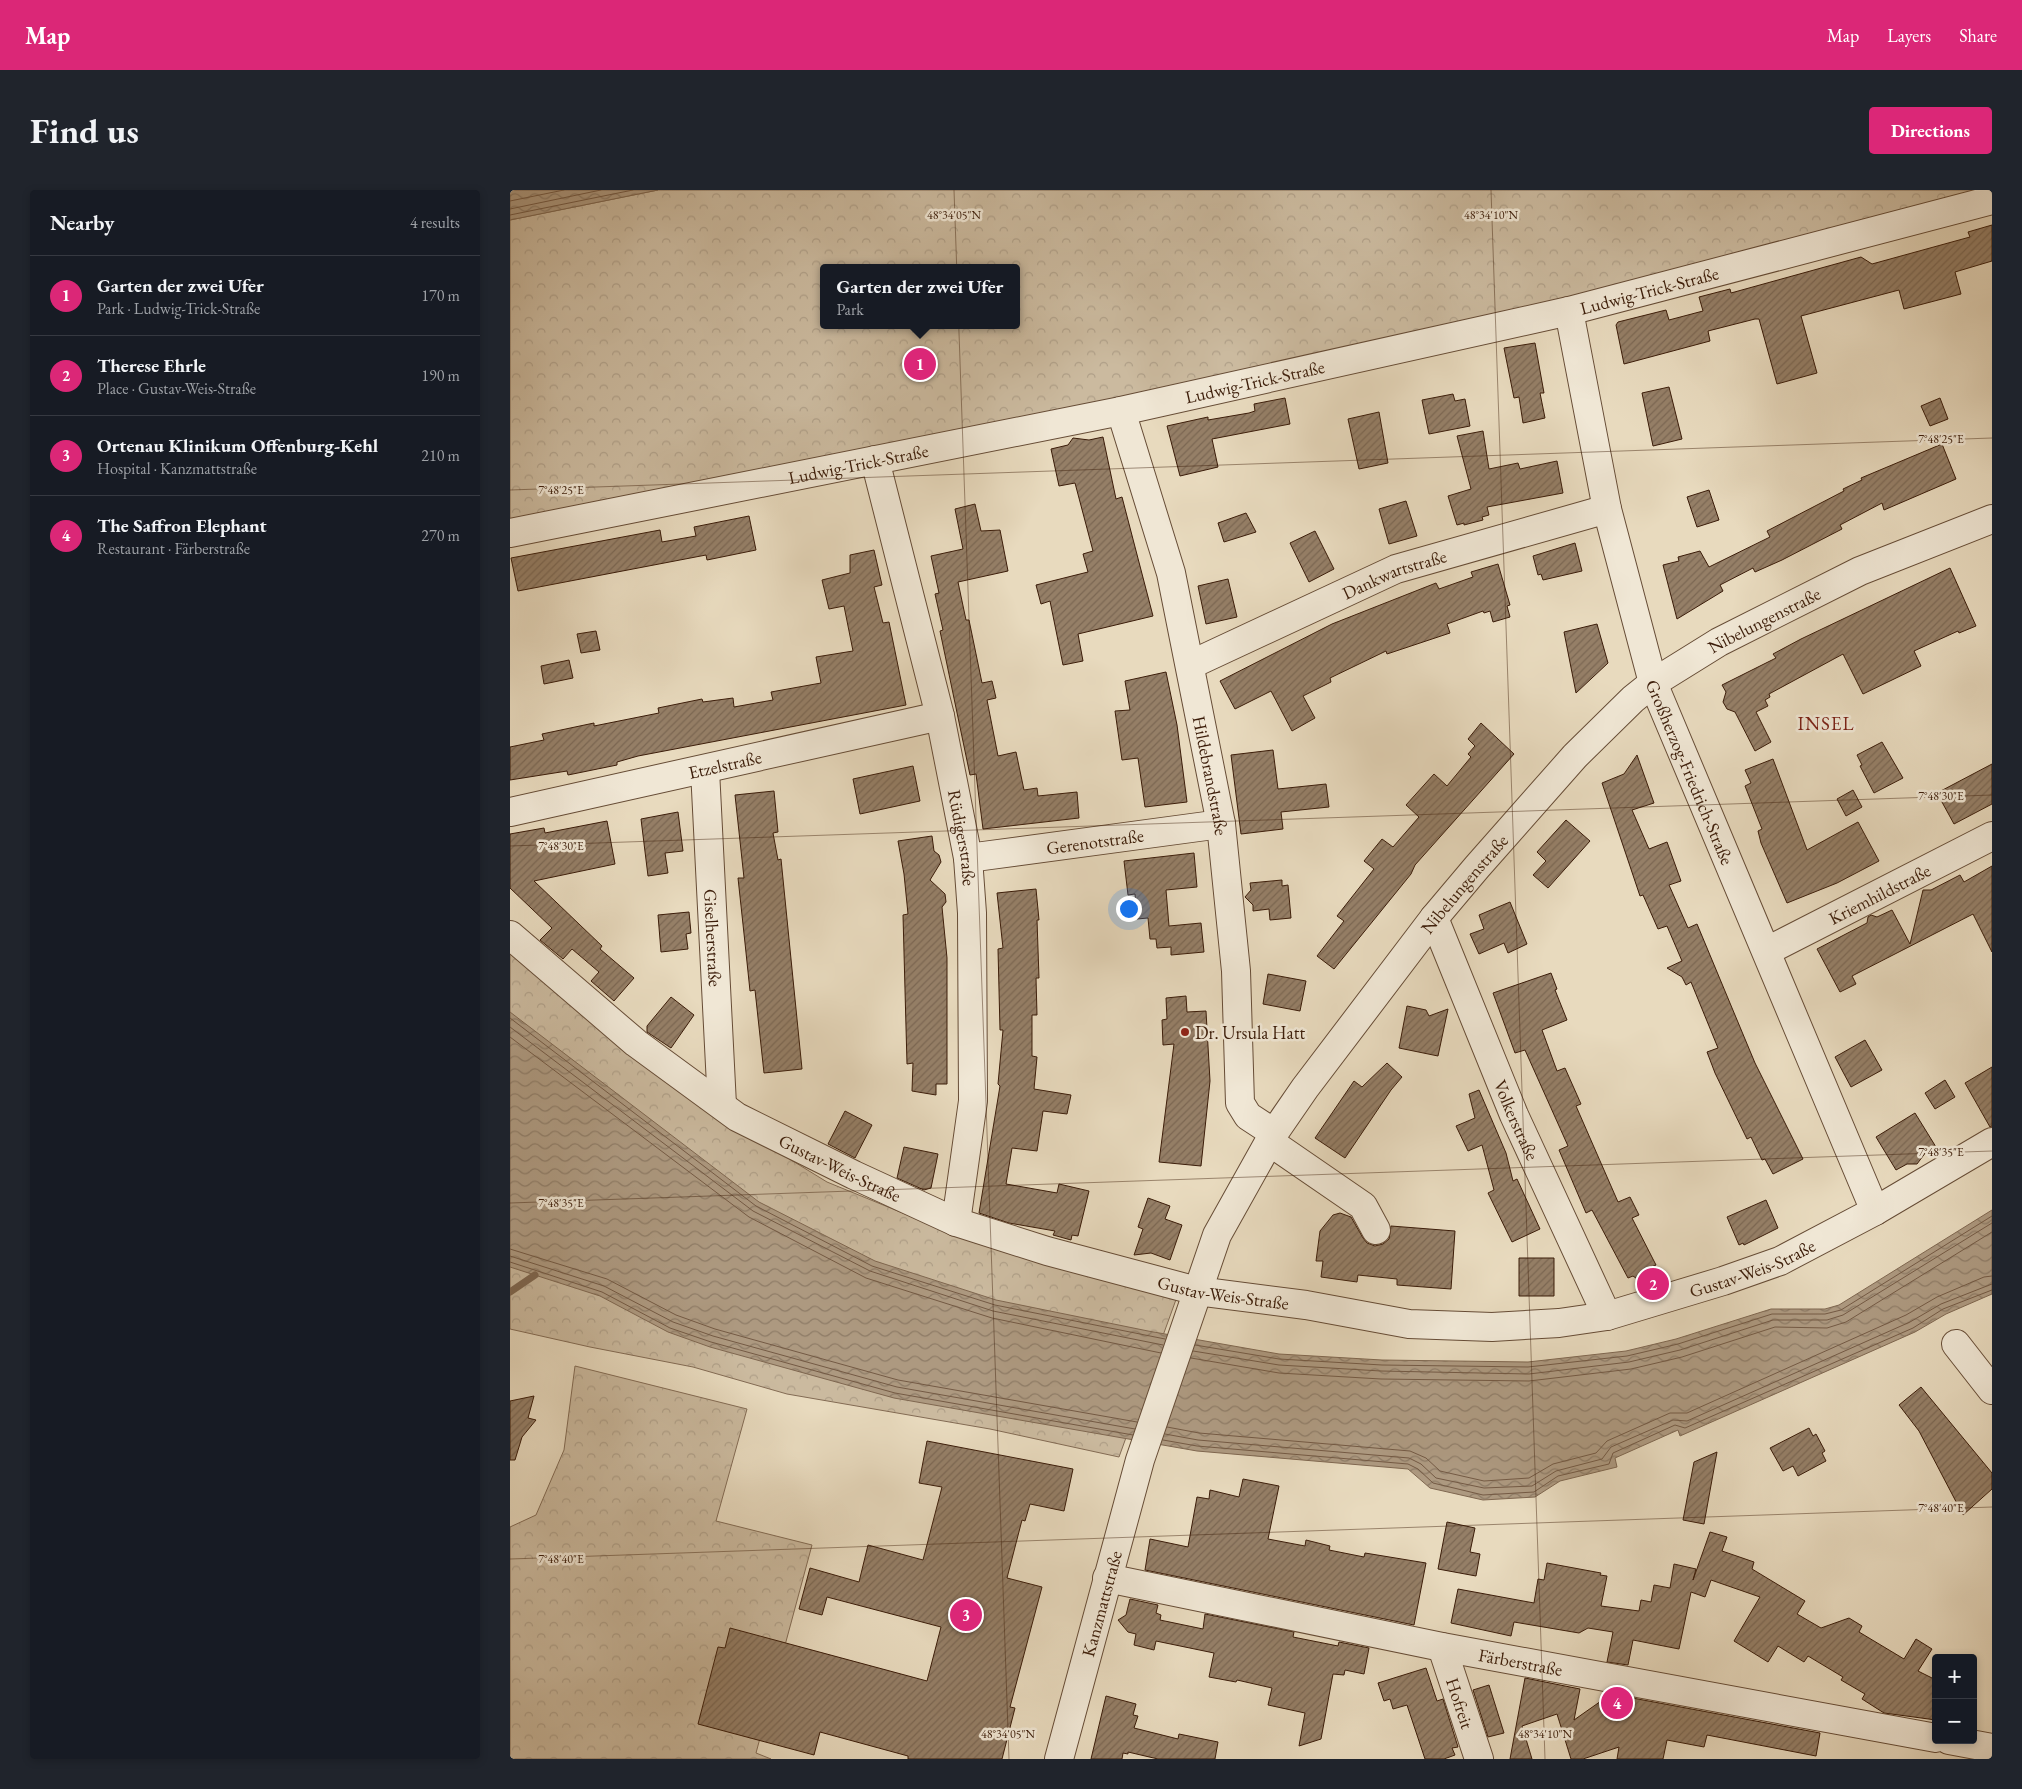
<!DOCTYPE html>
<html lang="en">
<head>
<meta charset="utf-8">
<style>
  :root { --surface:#171b24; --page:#20242c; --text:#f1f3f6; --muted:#9ea1a6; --line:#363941; --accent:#db2777 }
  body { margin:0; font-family:"EB Garamond",serif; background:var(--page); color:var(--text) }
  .controls { position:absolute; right:15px; bottom:15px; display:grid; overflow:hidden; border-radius:5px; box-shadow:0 2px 8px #0003 }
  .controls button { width:45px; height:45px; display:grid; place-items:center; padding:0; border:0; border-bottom:1px solid var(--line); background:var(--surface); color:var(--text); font:25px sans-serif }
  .you { position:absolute; left:618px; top:718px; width:18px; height:18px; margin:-12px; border:4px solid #fff; border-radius:50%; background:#1a73e8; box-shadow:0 0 0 8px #1a73e833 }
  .badge { display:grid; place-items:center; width:32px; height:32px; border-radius:50%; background:var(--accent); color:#fff; font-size:16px; font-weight:700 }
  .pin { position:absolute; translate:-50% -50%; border:2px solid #fff; box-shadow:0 1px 5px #0006 }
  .popup { position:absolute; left:310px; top:74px; width:200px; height:65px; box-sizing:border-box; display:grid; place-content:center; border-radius:5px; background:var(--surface); filter:drop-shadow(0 1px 4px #0005); font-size:16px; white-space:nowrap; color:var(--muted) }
  .popup b { font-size:19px; color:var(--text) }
  .popup::after { content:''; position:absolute; left:50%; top:100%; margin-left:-10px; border:10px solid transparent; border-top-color:var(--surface) }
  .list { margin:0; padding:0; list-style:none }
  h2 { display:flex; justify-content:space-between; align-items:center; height:65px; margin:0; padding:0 20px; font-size:21px }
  h2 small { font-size:16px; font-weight:400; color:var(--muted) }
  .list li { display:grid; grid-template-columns:32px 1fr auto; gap:15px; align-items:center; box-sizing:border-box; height:80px; padding:0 20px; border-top:1px solid var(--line) }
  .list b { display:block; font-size:19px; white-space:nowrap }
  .list p { margin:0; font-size:16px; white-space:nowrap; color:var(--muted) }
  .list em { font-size:16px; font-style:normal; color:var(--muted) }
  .map { position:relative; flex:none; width:1482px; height:1569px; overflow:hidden; border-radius:5px }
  header { display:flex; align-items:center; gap:30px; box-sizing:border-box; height:70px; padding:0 25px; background:var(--accent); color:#fff }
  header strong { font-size:24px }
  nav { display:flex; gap:28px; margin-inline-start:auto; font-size:18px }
  .intro { display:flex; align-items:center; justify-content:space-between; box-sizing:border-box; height:120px; padding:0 30px }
  h1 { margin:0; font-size:35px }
  .button { padding:12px 22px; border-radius:5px; background:var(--accent); color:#fff; font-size:18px; font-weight:700 }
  main { display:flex; gap:30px; padding:0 30px }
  aside { flex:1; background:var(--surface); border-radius:5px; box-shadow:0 2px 8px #0003 }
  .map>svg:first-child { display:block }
</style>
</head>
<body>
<header>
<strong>Map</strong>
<nav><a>Map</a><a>Layers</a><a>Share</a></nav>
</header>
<div class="intro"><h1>Find us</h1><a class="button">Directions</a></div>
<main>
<aside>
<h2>Nearby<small>4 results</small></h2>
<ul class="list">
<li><span class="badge">1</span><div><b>Garten der zwei Ufer</b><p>Park · Ludwig-Trick-Straße</p></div><em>170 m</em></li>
<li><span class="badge">2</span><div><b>Therese Ehrle</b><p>Place · Gustav-Weis-Straße</p></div><em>190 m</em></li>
<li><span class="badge">3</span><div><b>Ortenau Klinikum Offenburg-Kehl</b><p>Hospital · Kanzmattstraße</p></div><em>210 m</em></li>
<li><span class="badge">4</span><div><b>The Saffron Elephant</b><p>Restaurant · Färberstraße</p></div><em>270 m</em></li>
</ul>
</aside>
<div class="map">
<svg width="1482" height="1569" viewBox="0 0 1482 1569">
  <defs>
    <pattern id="forest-crowns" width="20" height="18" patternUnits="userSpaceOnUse" patternTransform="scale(1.25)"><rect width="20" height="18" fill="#cbba9f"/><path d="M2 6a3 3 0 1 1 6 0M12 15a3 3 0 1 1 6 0" fill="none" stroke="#af9f88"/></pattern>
    <pattern id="water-waves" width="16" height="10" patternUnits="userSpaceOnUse" patternTransform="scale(1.25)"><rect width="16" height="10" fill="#ad9980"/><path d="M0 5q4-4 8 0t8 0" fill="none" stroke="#8e7c67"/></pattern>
    <pattern id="building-hatch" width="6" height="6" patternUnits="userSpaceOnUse" patternTransform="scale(1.25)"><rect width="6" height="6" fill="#957f67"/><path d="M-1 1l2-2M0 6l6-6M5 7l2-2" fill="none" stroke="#7b6753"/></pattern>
  </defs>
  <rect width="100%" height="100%" fill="#e8dabe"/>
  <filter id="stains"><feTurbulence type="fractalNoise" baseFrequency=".004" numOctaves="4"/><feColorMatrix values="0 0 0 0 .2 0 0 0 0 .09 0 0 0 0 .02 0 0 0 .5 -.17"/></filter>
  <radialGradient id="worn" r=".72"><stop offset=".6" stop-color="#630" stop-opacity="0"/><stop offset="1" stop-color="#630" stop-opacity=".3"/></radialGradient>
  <path fill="url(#forest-crowns)" stroke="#836b54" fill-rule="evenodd" d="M148,0H1482V12L0,354V30ZM314,78H506V135H314Z
    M0,758L203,922L317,992L422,1035L672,1093L609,1267L480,1239L277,1204L183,1177L80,1157L0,1139Z
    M65,1176L237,1219L206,1331L302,1355L246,1563L261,1569H0V1337L26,1325L54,1260Z"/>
  <path fill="url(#water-waves)" stroke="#7f6750" d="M0,0H148L0,30Z
    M0,822L249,1012L365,1071L486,1110L638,1141L769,1164L872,1170L1018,1172L1116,1161L1166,1149L1261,1119H1315L1329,1115L1482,1020V1104L1436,1124L1405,1142L1170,1246L1168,1240L1105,1268L1107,1277L1050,1291L1025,1307L973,1310L920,1298L898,1279L687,1261L384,1208L200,1157L158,1142L90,1106L0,1077Z"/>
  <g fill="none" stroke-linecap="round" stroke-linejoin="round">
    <path stroke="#745a44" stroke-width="1" d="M0,11L54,0
      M0,19L91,0
      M0,25L123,0
      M0,828L246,1016L362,1076L485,1115L655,1149
      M0,837L243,1021L360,1081L483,1121L653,1155
      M0,847L239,1027L356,1088L482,1128L651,1163
      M0,1059L97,1089L166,1125L205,1139L388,1190L627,1232
      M0,1066L94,1096L163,1132L203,1146L387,1197L625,1239
      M0,1072L92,1102L160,1138L201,1152L385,1203L623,1245
      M685,1155L769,1169L872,1175L1018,1177L1117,1166L1168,1154L1262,1124H1315L1331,1120L1482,1026
      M683,1161L769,1175L871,1181L1019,1184L1119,1172L1170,1160L1263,1130H1317L1333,1125L1482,1033
      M681,1168L769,1183L871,1189L1019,1191L1121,1179L1172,1167L1265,1137L1317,1138L1336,1132L1482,1042
      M657,1237L689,1243L900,1261L916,1268L930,1281L974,1291L1019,1288L1043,1274L1086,1263L1097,1251L1160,1223H1177L1396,1125L1427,1107L1474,1087L1482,1086
      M655,1244L688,1250L899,1268L911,1274L926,1288L974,1298L1022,1296L1046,1281L1092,1269L1101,1257L1163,1230L1177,1231L1400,1132L1431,1114L1482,1094
      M653,1250L687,1256L898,1274L908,1279L923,1293L973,1305L1024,1302L1048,1286L1099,1274L1103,1263L1165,1235L1175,1238L1403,1138L1433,1119L1482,1100"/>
    <path stroke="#7f6750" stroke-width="7" d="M0,1102L25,1085"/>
  </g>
  <path fill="url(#building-hatch)" stroke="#3b1c09" d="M1482,35V71L1445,82L1451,104L1394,119L1389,100L1291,126L1307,183L1267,194L1249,129H1245L1198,141L1200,151L1114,174L1106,135L1108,132L1156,120L1159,130L1193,121L1189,107L1220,99L1221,103L1351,67L1362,74L1460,47L1458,42Z
    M1025,153L1034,203H1030L1035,228L1013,233L1009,207L1004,208L994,158Z
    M1159,197L1172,249L1143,256L1132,203Z
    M943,204L945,211L955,209L960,236L919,244L912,210Z
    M775,208L780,234L702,249L708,277L670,286L657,236L698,227V230L739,223L745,221L744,214Z
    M1430,208L1438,229L1420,236L1411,216Z
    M869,222L878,273L849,279L838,229Z
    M973,241L979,279L1008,273L1010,279L1047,271L1053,303L977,317L979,325L972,327L973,330L954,335V333L947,335L938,306L961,299L947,246Z
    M593,247L606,309L612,307L643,426L568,444L573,471L553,475L540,411L531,414L526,395L578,382L573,364L583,361L565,293L549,296L541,259L558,255L563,248L579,250Z
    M1432,254L1446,289L1374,320L1372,313L1330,335L1332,339L1272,370L1245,382L1243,378L1210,395L1213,401L1167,429L1153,375L1169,371L1168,367L1190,361L1199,377L1260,347L1257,341L1334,301L1333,299L1352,290L1351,288Z
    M1199,300L1209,330L1187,337L1177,307Z
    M896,311L907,346L879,354L869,319Z
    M465,314L471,341L490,340L498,381L448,392L456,430H459L472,493L482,491L486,508L477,510L488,566L506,562L514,600L527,598L528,606L567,602L569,628L473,639L466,584L460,585L430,441L433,440L425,404L429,403L421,366L453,359L445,319Z
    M736,323L746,342L714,352L708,333Z
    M239,326L246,360L197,370L196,365L8,401L1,368L150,340L152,352L186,346L184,337Z
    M805,341L824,379L799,392L780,353Z
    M1065,353L1072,381L1033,390L1031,384L1028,385L1023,366Z
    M364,360L372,395L364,397L373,433L379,432L396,515L128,566L107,572V575L58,585L57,581L0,590V557L34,550L32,544L84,533V536L149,523L148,518L192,509L193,512L223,508L224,517L263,510L261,502L311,493L306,467L343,461L334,416L319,419L312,390L340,383V365Z
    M988,374L1000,415L997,416L1000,427L983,432L980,421L974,423L973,421L937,434L940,443L877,464L876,461L820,488L821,492L793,506L805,528L782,541L761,501L725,519L710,491L822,434L926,393L929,399L963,387L961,382Z
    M1440,378L1466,436L1449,443L1448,441L1404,461L1411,476L1353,504L1333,464L1259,504L1260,507L1255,510L1258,516L1246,522L1261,552L1245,561L1225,522L1217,519L1213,512L1216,502L1212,495L1266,468L1263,464L1291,449Z
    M718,389L727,427L696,434L688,396Z
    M1087,434L1098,473L1066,503L1054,442Z
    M86,441L90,460L71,463L67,444Z
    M59,470L63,488L34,494L31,476Z
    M656,482L667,535L677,612L635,617L628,568L612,570L605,521L620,520L615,491Z
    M971,533L1004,564L905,675L901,684L824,779L807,766L834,731L827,726L864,679L854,671L872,649L883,657L909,627L896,615L924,584L937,596L961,567L958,564L965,556L958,549Z
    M1372,552L1393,588L1364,603L1350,576L1352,575L1347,565Z
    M763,560L768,599L816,594L819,617L771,622L773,639L731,644L721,565Z
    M1127,565L1144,613L1122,620L1139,659L1157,652L1171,691L1159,695L1178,738L1187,734L1245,873L1293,969L1263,984L1255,969L1252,970L1241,947L1237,949L1205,883L1197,862L1208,858L1181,792L1176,795L1172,787L1157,778L1172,771L1157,736L1148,739L1133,705L1130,706L1092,593L1114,584Z
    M1263,569L1297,660L1348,632L1369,671L1327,693L1277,713L1251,653L1248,641L1252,639L1235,596L1241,593L1235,580Z
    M1482,574V614L1444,634L1427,603Z
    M403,576L410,611L350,624L343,589Z
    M1343,600L1352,617L1336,626L1327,609Z
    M264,601L268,642L263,643L268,670L271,669L292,879L254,883L245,800L240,801L235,753L228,688H234L225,605Z
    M168,622L173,661L155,663L158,683L138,686L131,629Z
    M1056,630L1080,651L1038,698L1023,685L1036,671L1027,662Z
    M97,631L105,674L24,691L92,756L90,759L124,788L104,811L81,791L89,782L62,759L53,769L30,750L42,738L0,698V644L34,638L35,643Z
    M422,646L424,661L429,665L431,672L420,690L435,704L436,712L432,717L437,768V894H426V905L402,901L403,873L397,874L393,725L398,724L394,684L388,651Z
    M684,663L687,697L656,700L659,736L691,733L694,762L661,765V757L647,758L646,749H640L638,728L627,729L625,704L618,705L614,671Z
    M1482,676V762L1463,724L1342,786L1346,794L1330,802L1307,759L1357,733L1358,727L1361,725L1367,727L1382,720L1400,754L1413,700H1421L1450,685L1454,692Z
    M772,690V696L778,695L781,728L760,730L759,719L743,721V715L735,707L741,700L740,693Z
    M526,699L529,730H527L529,788H526L527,825H522V866L527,867L524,899L561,905L557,924L533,921L527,961L502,958L496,994L547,1003L549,994L579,1001L568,1046L562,1045L561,1050L543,1045L545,1041L499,1033L469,1023L490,896L488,894L493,840H490L488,759L493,758L487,703Z
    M1000,712L1017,754L998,763L994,753L969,764L960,744L974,739L969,725Z
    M179,722L181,743L176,744L178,759L151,762L148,725Z
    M1041,783L1047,799L1045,800L1057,830L1032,840L1047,881L1055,878L1071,914L1066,916L1108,1012L1120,1007L1129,1025L1122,1028L1146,1075L1133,1081V1093L1123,1086L1118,1088L1082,1020L1076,1023L1049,960L1058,956L1015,860L1005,863L983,803Z
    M758,784L796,791L790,821L753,814Z
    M676,806L677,822L696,821L700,891L691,976L649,972L664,854L653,855L652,830L657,829L656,808Z
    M161,807L184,825L161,858L137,842V836Z
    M897,816L916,820L919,826L938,819L928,866L889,858Z
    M1355,850L1372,880L1341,897L1325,867Z
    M877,873L892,887L881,900L835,968L805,948L844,891L852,897Z
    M1482,877V936L1480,937L1455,893Z
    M1435,890L1445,907L1425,919L1415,903Z
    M969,900L996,963L1003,991L1007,989L1030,1039L1002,1052L978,1003L984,1000L972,955L958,961L946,936L965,928L959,904Z
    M335,921L362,935L345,968L318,954Z
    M1405,923L1426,957L1416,962L1407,974H1397L1386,980L1366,947Z
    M394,957L428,964L421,998L414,1000L387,988Z
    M638,1008L660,1016L655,1029L672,1035L660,1070L641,1063L624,1065L633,1039L628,1037Z
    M1256,1010L1268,1038L1234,1055L1233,1053L1229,1055L1217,1027Z
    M830,1023L841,1027L853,1048L857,1053L865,1056L873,1054L879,1049L881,1036L945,1041L941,1099L887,1095V1089L848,1085L847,1092L811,1087L813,1071H806L810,1041L823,1025Z
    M1009,1068H1044V1106H1009Z
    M1411,1197L1482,1283V1299L1453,1325L1409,1241L1389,1215Z
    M24,1206L18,1228L26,1230L12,1247L5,1270H0V1211Z
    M1299,1238L1303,1246L1306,1244L1315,1261L1312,1263L1316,1271L1288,1286L1283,1276L1273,1281L1260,1258Z
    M417,1251L563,1279L554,1321L520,1314L515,1331L512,1330L497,1388L532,1397L500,1517L505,1518L492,1569H398V1566L310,1542L304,1565L188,1534L208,1457L215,1458L220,1438L417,1491L431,1437L317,1407L312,1425L289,1419L300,1378L349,1392L358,1355L413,1370L432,1297L409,1293Z
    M1207,1262L1194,1334L1173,1330L1184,1272Z
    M733,1289L769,1296L758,1349L795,1356L796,1350L820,1356L819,1360L854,1367L855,1363L916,1373L904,1435L635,1380L640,1349L678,1357L687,1307L699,1309L700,1300L729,1307Z
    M937,1332L965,1338L960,1362L970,1364L966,1386L928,1379Z
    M1200,1342L1217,1347L1212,1361L1244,1372L1242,1379L1295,1411L1287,1424L1311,1438L1339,1428L1352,1436L1349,1442L1394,1469L1406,1449L1422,1459L1408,1481L1426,1490V1530L1374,1523L1352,1509L1355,1504L1331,1490L1333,1487L1298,1466L1294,1472L1268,1456L1258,1472L1224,1451L1250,1407L1201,1390L1195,1407L1181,1402L1169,1459L1123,1450L1118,1475L1097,1472L1103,1442L1078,1438L1069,1443L1004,1432L1001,1446L941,1433L948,1399L1024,1413L1028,1389L1034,1390L1037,1373L1091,1383L1090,1385L1097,1386L1091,1416L1129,1421L1131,1410L1141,1412L1144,1395L1160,1398L1164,1374L1186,1379L1183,1390Z
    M620,1409L648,1415L646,1423L651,1425L650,1430L693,1439L695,1424L784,1442L783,1447L828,1456L829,1452L859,1458L854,1484L835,1480L834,1485L823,1484L811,1549L789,1556L795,1523L758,1515L762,1498L727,1490L726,1492L699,1487L704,1463L646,1451L644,1460L624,1455L626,1444L618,1442L608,1430L616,1425Z
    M916,1478L927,1511L933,1509L948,1557L942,1558L945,1565L934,1569H915L897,1515L883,1519L880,1509L874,1511L868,1493Z
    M1015,1488L1070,1499L1064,1530L1101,1504L1310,1543L1306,1566L1197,1545L1194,1557L1157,1550L1153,1569H1107L1109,1557L1073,1569H1061L1047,1524L1012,1536L1022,1569H1000Z
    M979,1495L994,1543L978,1547L963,1500Z
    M596,1506L626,1514L623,1525L628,1526L624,1538L668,1549L669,1544L708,1552L705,1569H648L618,1562V1564L613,1563L612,1569H581Z"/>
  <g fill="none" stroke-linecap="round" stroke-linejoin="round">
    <defs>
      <g id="minor">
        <path id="s1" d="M1059,121L1097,319L1143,493L1365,1021"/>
        <path id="s2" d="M611,221L661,383L711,634L726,781L730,913L738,926L764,943"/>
        <path id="s3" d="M365,270L430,526L458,668L462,723L463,911L446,1032"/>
        <path id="s4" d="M0,343L611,221L1059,121L1482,10"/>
        <path id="s5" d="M680,475L886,379L1097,319"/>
        <path id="s6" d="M195,580L212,915"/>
        <path id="s7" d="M0,622L430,526"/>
        <path id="s8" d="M458,668L711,634"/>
        <path id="s9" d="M924,728L1004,925L1097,1126"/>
        <path id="s10" d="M0,745L126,853L227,927L344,985L446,1032L537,1061L687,1101L796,1115L899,1134L982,1137L1049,1133L1097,1126L1213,1091L1270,1071L1365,1021L1482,952"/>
        <path id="s11" d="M1257,761L1482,646"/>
        <path d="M760,952L853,1016L866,1040"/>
        <path d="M1446,1154L1482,1200"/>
        <path id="s12" d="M597,1388L932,1457L1426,1548"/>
        <path id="s13" d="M932,1457L969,1569"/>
        <path d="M1439,1550L1482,1558"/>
        <path id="s14" d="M549,1569L630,1270L707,1045L764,943L795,898L924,728L967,677L1065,566L1123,509L1143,493L1209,452L1350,381L1482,329"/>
      </g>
    </defs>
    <use href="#minor" stroke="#664c36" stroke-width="30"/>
    <use href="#minor" stroke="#f0e7d5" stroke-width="28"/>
  </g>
  <path fill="none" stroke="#3b1c09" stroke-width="1" stroke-opacity="0.45" d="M444,0L499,1569M981,0L1035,1569M0,300L1482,248M0,656L1482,605M0,1013L1482,961M0,1369L1482,1317"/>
  <circle fill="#8f2418" stroke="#f0e7d5" stroke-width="2" cx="675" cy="842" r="5"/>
  <g text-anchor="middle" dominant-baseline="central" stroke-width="5" stroke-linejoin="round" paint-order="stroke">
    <g font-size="18" fill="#3b1c09" stroke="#f0e7d5">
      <text stroke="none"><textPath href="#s4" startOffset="1165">Ludwig-Trick-Straße</textPath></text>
      <text stroke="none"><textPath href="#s4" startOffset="760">Ludwig-Trick-Straße</textPath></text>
      <text stroke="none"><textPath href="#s4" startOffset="355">Ludwig-Trick-Straße</textPath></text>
      <text stroke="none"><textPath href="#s5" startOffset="224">Dankwartstraße</textPath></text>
      <text stroke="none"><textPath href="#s14" startOffset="1382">Nibelungenstraße</textPath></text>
      <text stroke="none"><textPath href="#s7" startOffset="220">Etzelstraße</textPath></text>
      <text stroke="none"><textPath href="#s1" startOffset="478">Großherzog-Friedrich-Straße</textPath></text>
      <text stroke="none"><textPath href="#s2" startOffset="376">Hildebrandstraße</textPath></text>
      <text stroke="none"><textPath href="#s3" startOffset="388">Rüdigerstraße</textPath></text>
      <text stroke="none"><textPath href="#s8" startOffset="128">Gerenotstraße</textPath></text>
      <text stroke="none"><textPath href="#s14" startOffset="978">Nibelungenstraße</textPath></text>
      <text stroke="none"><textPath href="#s11" startOffset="126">Kriemhildstraße</textPath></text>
      <text stroke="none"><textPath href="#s6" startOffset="168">Giselherstraße</textPath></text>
      <text stroke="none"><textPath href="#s9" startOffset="218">Volkerstraße</textPath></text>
      <text stroke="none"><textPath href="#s10" startOffset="406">Gustav-Weis-Straße</textPath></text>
      <text stroke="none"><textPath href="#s10" startOffset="1351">Gustav-Weis-Straße</textPath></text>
      <text stroke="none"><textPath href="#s10" startOffset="811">Gustav-Weis-Straße</textPath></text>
      <text stroke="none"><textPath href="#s14" startOffset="161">Kanzmattstraße</textPath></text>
      <text stroke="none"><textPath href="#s12" startOffset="422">Färberstraße</textPath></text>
      <text stroke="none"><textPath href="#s13" startOffset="59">Hofreit</textPath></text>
    </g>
    <g font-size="18" fill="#3b1c09" stroke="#f0e7d5" text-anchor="start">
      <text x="685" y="842">Dr. Ursula Hatt</text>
    </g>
    <g font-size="19" letter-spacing="1" fill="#7a1f14" stroke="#f0e7d5">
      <text x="1316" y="533">INSEL</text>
    </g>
  </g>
  <g font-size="12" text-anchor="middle" fill="#3b1c09" stroke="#f0e7d5" stroke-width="5" stroke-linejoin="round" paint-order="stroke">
    <text x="444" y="29">48°34'05"N</text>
    <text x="981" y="29">48°34'10"N</text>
    <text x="1431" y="253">7°48'25"E</text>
    <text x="51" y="304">7°48'25"E</text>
    <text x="1431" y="610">7°48'30"E</text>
    <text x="51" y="660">7°48'30"E</text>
    <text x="1431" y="966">7°48'35"E</text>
    <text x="51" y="1017">7°48'35"E</text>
    <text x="1431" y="1322">7°48'40"E</text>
    <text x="51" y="1373">7°48'40"E</text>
    <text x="498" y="1548">48°34'05"N</text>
    <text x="1035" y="1548">48°34'10"N</text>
  </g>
  <rect width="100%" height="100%" filter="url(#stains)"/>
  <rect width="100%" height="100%" fill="url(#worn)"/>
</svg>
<div class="controls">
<button>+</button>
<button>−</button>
</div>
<div class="you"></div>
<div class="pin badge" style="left:410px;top:174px">1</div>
<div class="popup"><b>Garten der zwei Ufer</b>Park</div>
<div class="pin badge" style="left:1143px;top:1094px">2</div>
<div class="pin badge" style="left:456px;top:1425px">3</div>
<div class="pin badge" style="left:1107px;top:1513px">4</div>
</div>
</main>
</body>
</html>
